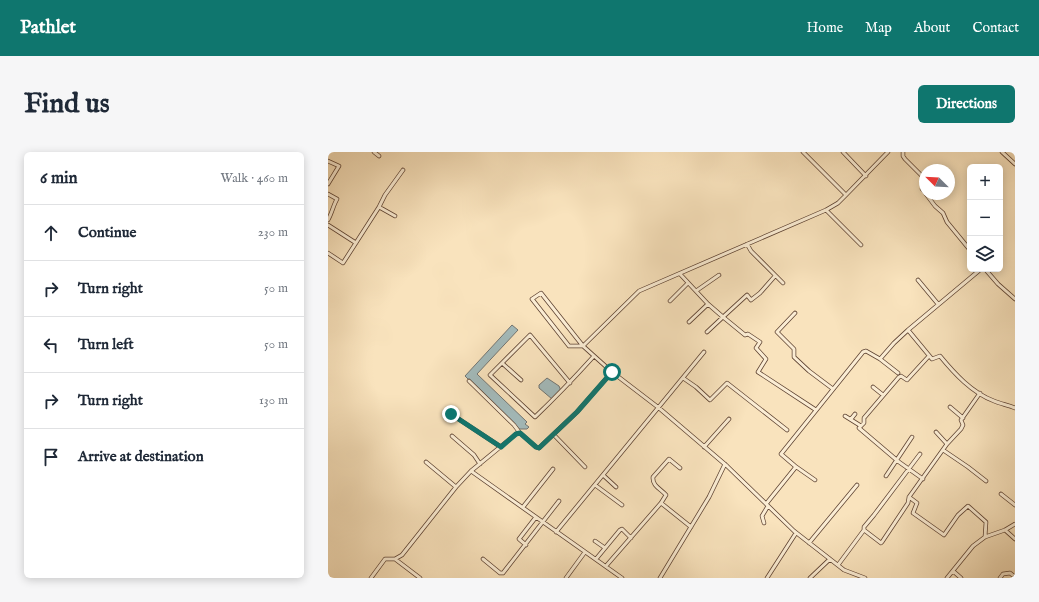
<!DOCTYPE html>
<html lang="en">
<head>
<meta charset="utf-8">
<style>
  :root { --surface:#fff; --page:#f6f6f7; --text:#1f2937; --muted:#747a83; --line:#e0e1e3; --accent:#0f766e }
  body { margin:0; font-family:"IM FELL English",serif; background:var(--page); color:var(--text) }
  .controls { position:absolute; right:12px; top:12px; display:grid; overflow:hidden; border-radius:6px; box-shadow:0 2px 10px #0003 }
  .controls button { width:36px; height:36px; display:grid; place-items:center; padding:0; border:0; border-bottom:1px solid var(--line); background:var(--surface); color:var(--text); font:20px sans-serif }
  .compass { position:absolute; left:591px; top:12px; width:36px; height:36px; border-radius:50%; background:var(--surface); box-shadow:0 2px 10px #0003; rotate:294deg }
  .stop { position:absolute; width:12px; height:12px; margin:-9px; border:3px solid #0f766e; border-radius:50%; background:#fff }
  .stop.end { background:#0f766e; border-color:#fff; box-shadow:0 1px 4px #0008 }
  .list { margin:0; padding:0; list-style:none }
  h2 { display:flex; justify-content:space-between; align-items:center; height:52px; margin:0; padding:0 16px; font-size:17px }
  h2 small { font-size:13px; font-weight:400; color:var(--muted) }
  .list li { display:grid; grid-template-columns:26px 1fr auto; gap:12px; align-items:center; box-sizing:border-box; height:56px; padding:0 16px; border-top:1px solid var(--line) }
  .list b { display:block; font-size:15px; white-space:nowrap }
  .list em { font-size:13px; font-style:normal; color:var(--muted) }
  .icon { flex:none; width:22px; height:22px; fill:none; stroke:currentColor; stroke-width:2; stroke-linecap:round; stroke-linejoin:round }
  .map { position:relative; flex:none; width:687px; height:426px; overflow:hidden; border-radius:6px }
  header { display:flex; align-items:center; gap:24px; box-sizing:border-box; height:56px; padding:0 20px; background:var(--accent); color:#fff }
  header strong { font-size:19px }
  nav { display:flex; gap:22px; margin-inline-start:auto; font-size:14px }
  .intro { display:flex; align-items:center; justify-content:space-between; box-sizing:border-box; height:96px; padding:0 24px }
  h1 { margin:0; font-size:28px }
  .button { padding:10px 18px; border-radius:6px; background:var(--accent); color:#fff; font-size:14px; font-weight:700 }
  main { display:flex; gap:24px; padding:0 24px }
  aside { flex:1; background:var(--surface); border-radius:6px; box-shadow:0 2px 10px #0003 }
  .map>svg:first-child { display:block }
</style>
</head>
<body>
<header>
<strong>Pathlet</strong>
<nav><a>Home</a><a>Map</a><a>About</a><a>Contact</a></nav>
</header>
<div class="intro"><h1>Find us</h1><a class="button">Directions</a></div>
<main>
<aside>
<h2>6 min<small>Walk · 460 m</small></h2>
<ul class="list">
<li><svg class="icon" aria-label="ahead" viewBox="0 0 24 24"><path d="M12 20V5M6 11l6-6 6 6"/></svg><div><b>Continue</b></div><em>230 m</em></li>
<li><svg class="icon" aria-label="right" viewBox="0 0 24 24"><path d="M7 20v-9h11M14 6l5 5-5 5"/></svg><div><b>Turn right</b></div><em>50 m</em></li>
<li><svg class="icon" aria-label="left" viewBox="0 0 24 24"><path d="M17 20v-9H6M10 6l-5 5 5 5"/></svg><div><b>Turn left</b></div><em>50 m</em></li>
<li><svg class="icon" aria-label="right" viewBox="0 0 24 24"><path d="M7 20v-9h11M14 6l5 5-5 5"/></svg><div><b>Turn right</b></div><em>130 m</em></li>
<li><svg class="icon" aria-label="arrive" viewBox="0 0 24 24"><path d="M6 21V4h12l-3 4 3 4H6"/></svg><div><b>Arrive at destination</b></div></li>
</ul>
</aside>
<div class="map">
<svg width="687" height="426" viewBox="0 0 687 426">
  <rect width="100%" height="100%" fill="#f9e3bd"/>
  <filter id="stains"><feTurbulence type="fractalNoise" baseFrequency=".005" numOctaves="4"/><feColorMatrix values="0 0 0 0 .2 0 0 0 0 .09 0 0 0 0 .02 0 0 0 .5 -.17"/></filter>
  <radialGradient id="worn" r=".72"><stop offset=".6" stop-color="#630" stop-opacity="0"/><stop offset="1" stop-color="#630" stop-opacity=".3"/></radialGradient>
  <path fill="#a3bbbc" stroke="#727572" d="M184,173L190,178L149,222L199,270L197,272L201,275L199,277H190L137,224Z
    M219,226L231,234L233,239L224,247L211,236V233Z"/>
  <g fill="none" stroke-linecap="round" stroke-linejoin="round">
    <defs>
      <path id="minor" d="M46,0L51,4
        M475,0L518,43
        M515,0L538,24
        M575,0V4L577,7L597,27L594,37L597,40
        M674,0L687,12
        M0,9L11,14L0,32
        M0,42L9,47C5,54 4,61 0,68
        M598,42L607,54L615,61L619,70L642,98
        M498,58L533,93
        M67,64L51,55L57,43L75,18
        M0,73L28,91
        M419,92L423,99L455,131
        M0,101L15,111L51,55
        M657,117L670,132L687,147
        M352,122L380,152L395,165L419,143L423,148L432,141L447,124
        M590,128L610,152
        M368,139L391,123
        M213,141L255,194H241L204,147Z
        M342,149L360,131
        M467,161L449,180L466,197V205L481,219L505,237
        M361,170L380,152
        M580,178L604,207L612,204C626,221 644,241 666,249C673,252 680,253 687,256
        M379,180L395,165L417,183L420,182L432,190L428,196L438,207L430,220L488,258
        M552,207L570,221
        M174,211L193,228
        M355,226L368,235L382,248L399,231L459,278
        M141,229L186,273L192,281
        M242,231L202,183L162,223L207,265C228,245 247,225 266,204
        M545,235L555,243
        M622,255L635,266
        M123,262L173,295
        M517,264L533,274
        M523,267L527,262
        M608,280L619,292
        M226,283L257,315
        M124,284L146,303L152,312
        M376,295L401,267
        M615,298L640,315L658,329
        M98,310L128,335
        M467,314L487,328
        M143,319L294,426
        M275,323L288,335
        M558,324L584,285
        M595,327L571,310L531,276L536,271V266L571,225L573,224L579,228L601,204
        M267,333L294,353
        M673,342L687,353
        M581,345L589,351L585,361L616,383L630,363L640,354L658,370L657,385
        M333,351L338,343C333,337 324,334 325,325L341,307L352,316
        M438,352L467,316V314L453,302L535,200L538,199L552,207L566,191L580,178L653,117
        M195,355L225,317
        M436,371L434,364L440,354
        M536,378V375L546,363L592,302
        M677,378L687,387
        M228,380L376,200
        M267,389L277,396
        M481,391L529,333
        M198,393L191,387L208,365
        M67,407L92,426
        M155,407L172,421H175L231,349
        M268,407L292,378L294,377L303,386
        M510,413L536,378L553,391L554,390L580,351L581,345L619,292L633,277L635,273L633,268L652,241
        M278,414L333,351L363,375
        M625,419L633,426
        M43,426L57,407H67L74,403L128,335L143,319L188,282L192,281L208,295L211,296L249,260L284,220
        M238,426L257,400
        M332,426L381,345L397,312
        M439,426L468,381
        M482,426L502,407
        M537,426L516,418L466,379L399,314L331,256L284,220L255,194L311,139L498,58L510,51L518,43L560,0
        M619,426L645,394L657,385L677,378L687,372
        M672,426L675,422L682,421L687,425"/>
    </defs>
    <use href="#minor" stroke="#5d4232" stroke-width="4.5"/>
    <use href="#minor" stroke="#fbedd4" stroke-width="3"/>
  </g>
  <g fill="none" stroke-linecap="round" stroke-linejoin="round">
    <path stroke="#0f766e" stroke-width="5" d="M123,262L173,295L188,282L192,281L208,295L211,296L249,260L284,220"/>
  </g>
  <rect width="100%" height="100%" filter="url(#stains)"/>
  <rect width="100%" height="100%" fill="url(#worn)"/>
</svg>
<div class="controls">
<button>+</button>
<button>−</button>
<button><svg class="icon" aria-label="layers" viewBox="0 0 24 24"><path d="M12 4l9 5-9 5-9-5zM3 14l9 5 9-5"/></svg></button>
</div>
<svg class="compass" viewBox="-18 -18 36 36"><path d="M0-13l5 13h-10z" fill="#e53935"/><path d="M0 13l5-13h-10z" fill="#747a83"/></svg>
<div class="stop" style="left:284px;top:220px"></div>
<div class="stop end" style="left:123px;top:262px"></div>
</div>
</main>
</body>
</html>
